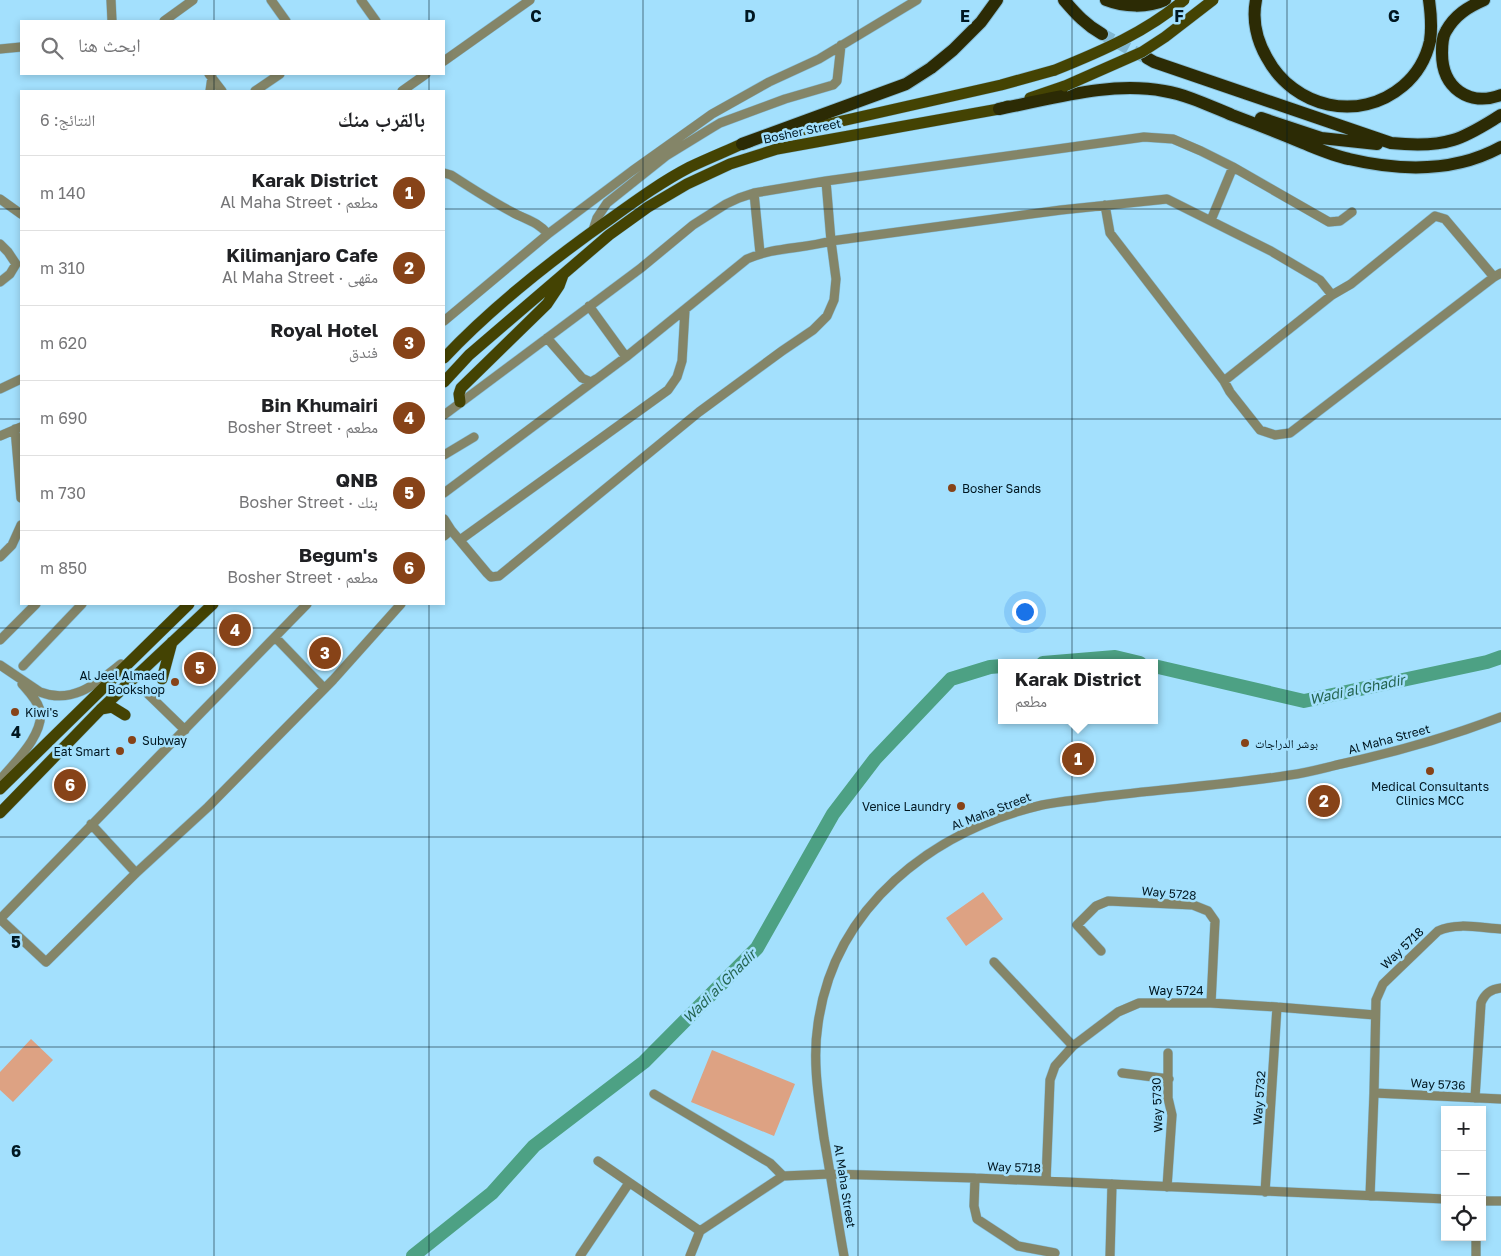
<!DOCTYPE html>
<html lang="ar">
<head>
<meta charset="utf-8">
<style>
  :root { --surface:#fff; --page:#f6f6f6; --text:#202124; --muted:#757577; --line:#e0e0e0; --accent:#874318 }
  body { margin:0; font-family:"Golos Text","Noto Naskh Arabic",sans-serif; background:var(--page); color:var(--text); direction:rtl }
  .controls { position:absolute; right:15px; bottom:15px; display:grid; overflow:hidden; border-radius:0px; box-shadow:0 2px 8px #0003 }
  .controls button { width:45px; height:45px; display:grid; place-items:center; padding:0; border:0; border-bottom:1px solid var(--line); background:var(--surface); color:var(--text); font:25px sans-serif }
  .you { position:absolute; left:1024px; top:611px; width:18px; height:18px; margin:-12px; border:4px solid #fff; border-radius:50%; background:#1a73e8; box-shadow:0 0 0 8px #1a73e833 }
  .badge { display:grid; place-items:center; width:32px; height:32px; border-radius:50%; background:var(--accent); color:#fff; font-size:16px; font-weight:700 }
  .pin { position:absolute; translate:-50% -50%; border:2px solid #fff; box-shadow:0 1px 5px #0006 }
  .popup { position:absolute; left:998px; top:659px; width:160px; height:65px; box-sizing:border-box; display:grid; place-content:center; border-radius:0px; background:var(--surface); filter:drop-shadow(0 1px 4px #0005); font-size:16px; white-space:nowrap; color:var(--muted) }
  .popup b { font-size:19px; color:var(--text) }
  .popup::after { content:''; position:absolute; left:50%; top:100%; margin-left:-10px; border:10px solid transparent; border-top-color:var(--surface) }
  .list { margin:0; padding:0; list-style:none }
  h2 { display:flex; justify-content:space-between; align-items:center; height:65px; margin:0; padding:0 20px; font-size:21px }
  h2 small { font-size:16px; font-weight:400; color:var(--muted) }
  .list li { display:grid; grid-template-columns:32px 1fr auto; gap:15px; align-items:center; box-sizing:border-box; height:75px; padding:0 20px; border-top:1px solid var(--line) }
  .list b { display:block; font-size:19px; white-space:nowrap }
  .list p { margin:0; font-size:16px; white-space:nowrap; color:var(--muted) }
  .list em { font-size:16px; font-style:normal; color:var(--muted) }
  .icon { flex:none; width:28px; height:28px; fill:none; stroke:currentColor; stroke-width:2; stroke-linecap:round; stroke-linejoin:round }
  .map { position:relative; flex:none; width:1501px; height:1256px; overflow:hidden; direction:ltr }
  .search { position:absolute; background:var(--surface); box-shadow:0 2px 8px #0003; left:20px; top:20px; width:425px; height:55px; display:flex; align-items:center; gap:12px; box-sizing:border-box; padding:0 18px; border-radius:0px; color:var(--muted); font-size:19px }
  .panel { position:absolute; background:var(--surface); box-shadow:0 2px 8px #0003; left:20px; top:90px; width:425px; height:515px; border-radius:0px; direction:rtl }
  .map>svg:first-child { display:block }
</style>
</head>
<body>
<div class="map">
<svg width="1501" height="1256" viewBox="0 0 1501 1256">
  <rect width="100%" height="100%" fill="#a3e0fd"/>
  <path fill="#dda283" d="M983,892L1003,919L966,946L946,918Z
    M31,1039L53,1060L13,1102L0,1090V1072Z
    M712,1050L795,1084L774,1136L691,1102Z"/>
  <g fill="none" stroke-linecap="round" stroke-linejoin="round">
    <path stroke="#4da184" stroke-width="14" d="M1043,663L1115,657L1140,663
      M1154,666L1304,701L1487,662L1501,657
      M413,1256L492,1193L534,1146L644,1062L757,948L833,814L875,759L951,679L990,667L1002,666"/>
    <path stroke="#82b8d1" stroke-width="12" stroke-dasharray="12 6" stroke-linecap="butt" d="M1102,34L1146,58"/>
    <defs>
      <path id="minor" d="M111,0L112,21
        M271,0L286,21
        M361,0L376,21
        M164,21L193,0
        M0,49L21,47
        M444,61L530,0
        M209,74L222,91
        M210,91L212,77
        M255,91L280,74
        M402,91L426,74
        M444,173L451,175C471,188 491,201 512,212C526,220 537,221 548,234
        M826,181L831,241L1061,210L1167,199L1271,251L1320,280L1332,295L1351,284L1435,216L1445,219L1494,277L1501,273
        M754,193L760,253
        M0,199L21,214
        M1105,205L1110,233L1224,381
        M1211,220L1233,167
        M593,230L597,218L607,203L666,156L710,129L720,123L785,99L833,85L837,81L841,45
        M0,244L8,252L16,264L10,274L0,282
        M1332,295L1224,381L1230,392L1260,430L1275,435L1290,433L1494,277
        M589,306L626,357
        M444,321L548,234L632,171L712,114L769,82L819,59L917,0
        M547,338L582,378L591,382L596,379
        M0,389L21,379
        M444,415L641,268L693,225L726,204L739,198L754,193L826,181L1144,137L1173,139L1201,151L1233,167L1329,222L1340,221L1352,212
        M15,429L21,498
        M0,436L21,427
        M444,455L474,437
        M444,493L626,357L747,259C773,247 803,249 831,241L836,279L834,300L827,316L813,330L782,351L699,412L499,576L491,577L487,573L451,530
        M444,519L451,530L444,536
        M460,540L668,390L677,377L682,361L685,310
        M0,557L12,545L21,525
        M275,637L324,688
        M0,640L36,604
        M0,665L40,692C73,705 97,683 121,664
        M23,666L82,604
        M148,694L185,730
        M0,780C14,763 45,734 40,710C37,700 29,692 22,684
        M91,824L136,873
        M0,919L46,962L136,873L208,807L333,680L401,604
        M0,919L307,604
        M1101,951L1077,925L1096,906L1108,901L1193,905L1208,911L1215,921L1211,1003
        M994,962L1073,1046
        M1122,1073L1169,1079
        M1374,1093L1501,1099
        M654,1094L770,1163L783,1176
        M1475,1098L1481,1003C1485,993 1491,989 1501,988
        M598,1161L700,1231
        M975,1178L974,1206L977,1219L1018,1246L1055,1253
        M1046,1181L1050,1080L1055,1066L1073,1046L1118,1012L1139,1003H1211L1277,1007L1375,1015
        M1167,1187L1172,1115L1168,1098V1053
        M1265,1192L1277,1007
        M1370,1196L1374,1093L1376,1000L1383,984L1438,931C1456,922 1482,928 1501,929
        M1482,1201H1501
        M580,1256L629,1183
        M690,1256L700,1231L783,1176L830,1174L975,1178L1445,1199
        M844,1256C837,1217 831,1177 824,1138C819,1100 812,1062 818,1024C834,907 932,831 1042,805C1060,801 1080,800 1099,797C1162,789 1227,785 1290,775C1307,773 1324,768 1341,764C1396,752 1449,737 1501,717
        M1110,1256L1112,1184
        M1476,1256V1237"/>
      <path id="major" d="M1030,98L1065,86
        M780,135L1001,85L1055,70
        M444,358C494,305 553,259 613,217C638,199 663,181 690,167C707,159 724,152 742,144L749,142
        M444,382L469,355L609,235L648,207L687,184L730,164L777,149L999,109L1008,106
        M460,402L459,394L461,388L547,304L559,286L563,275
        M162,679L172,642
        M101,709L112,707L125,715
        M0,789L189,604
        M0,813L101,709L213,604"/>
      <path id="highway" d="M1064,0C1076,14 1086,25 1102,34
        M1106,0C1124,7 1147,8 1165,0
        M1256,0C1252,20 1257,41 1267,58C1294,108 1359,123 1403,86C1416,75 1426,59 1430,41C1432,28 1431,14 1429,0
        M1484,0C1468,7 1455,15 1446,31C1442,37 1442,45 1442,53C1442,88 1469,107 1501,95
        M1147,58L1154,62L1391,143C1411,145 1434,146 1453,140C1470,135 1486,124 1501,115
        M999,109C1052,99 1110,81 1164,91C1188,95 1210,106 1232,115C1256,124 1279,133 1303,143C1318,149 1334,156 1349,159C1400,171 1454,173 1501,147
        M1261,118L1321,138L1377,144
        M742,144L906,84L931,68L953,50L981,22L997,0"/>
    </defs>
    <use href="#minor" stroke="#86bcd5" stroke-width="10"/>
    <use href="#major" stroke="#86bcd5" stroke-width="12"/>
    <use href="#highway" stroke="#86bcd5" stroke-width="14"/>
    <use href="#minor" stroke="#848568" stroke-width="9"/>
    <use href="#major" stroke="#444303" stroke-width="11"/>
    <use href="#highway" stroke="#2c2b05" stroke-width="12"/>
    <defs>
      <path id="major-bridge" d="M1055,70C1102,51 1146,32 1184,0
        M1065,86L1142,52L1165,37L1213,0"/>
    </defs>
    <use href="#major-bridge" stroke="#86bcd5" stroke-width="12" stroke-linecap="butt"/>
    <use href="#major-bridge" stroke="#444303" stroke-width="11"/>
  </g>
  <path fill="none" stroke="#001721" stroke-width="1" stroke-opacity="0.55" d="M214,0V21M429,0V21M643,0V1256M858,0V1256M1072,0V1256M1287,0V1256M214,74V91M429,74V91M0,209H21M444,209H1501M0,419H21M444,419H1501M214,604V1256M429,604V1256M0,628H1501M0,837H1501M0,1047H1501"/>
  <g fill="#874318" stroke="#a3e0fd" stroke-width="2">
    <circle cx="952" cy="488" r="5"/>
    <circle cx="175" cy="682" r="5"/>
    <circle cx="15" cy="712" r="5"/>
    <circle cx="132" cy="740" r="5"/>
    <circle cx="1245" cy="743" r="5"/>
    <circle cx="120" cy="751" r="5"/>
    <circle cx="1430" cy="771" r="5"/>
    <circle cx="961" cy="806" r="5"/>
  </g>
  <g text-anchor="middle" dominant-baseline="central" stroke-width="5" stroke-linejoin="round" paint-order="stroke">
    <g font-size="12" fill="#001721" stroke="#a3e0fd">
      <text transform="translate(802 131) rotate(-12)">Bosher Street</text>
      <text transform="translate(1389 739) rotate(-15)">Al Maha Street</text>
      <text transform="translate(991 811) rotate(-21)">Al Maha Street</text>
      <text transform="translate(1169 893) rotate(5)">Way 5728</text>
      <text transform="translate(1402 948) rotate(-44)">Way 5718</text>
      <text x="1176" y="990">Way 5724</text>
      <text transform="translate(1438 1084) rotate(3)">Way 5736</text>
      <text transform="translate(1259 1098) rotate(-86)">Way 5732</text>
      <text transform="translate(1157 1105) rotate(-92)">Way 5730</text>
      <text transform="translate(1014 1167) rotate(2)">Way 5718</text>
      <text transform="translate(845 1186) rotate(81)">Al Maha Street</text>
    </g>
    <g font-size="12" fill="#001721" stroke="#a3e0fd" text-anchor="start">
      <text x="962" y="488">Bosher Sands</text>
      <text x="165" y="675" text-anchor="end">Al Jeel Almaed<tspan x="165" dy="14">Bookshop</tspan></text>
      <text x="25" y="712">Kiwi's</text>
      <text x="142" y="740">Subway</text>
      <text x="1255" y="743">بوشر الدراجات</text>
      <text x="110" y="751" text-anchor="end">Eat Smart</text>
      <text x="1430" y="786" text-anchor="middle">Medical Consultants<tspan x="1430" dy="14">Clinics MCC</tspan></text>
      <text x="951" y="806" text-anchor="end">Venice Laundry</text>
    </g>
    <g font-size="14" font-style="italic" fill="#246450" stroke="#a3e0fd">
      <text transform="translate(1357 689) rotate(-12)">Wadi al Ghadir</text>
      <text transform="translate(719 986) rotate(-45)">Wadi al Ghadir</text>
    </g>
  </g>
  <g font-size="16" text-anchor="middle" font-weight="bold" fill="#001721" stroke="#a3e0fd" stroke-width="5" stroke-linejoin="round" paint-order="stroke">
    <text x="536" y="22">C</text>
    <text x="750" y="22">D</text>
    <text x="965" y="22">E</text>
    <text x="1179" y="22">F</text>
    <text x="1394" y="22">G</text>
    <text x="16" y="738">4</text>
    <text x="16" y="948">5</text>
    <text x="16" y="1157">6</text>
  </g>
</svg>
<div class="controls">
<button>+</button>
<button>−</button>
<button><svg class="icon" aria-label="locate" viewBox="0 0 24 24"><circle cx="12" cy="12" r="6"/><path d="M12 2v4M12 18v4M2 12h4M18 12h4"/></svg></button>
</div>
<div class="you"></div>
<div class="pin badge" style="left:1078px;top:759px">1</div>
<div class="popup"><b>Karak District</b>مطعم</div>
<div class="pin badge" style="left:1324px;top:801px">2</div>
<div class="pin badge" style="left:325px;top:653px">3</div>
<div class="pin badge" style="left:235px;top:630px">4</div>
<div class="pin badge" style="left:200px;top:668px">5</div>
<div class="pin badge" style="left:70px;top:785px">6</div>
<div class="search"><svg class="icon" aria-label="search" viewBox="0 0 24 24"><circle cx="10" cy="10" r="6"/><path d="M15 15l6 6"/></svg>ابحث هنا</div>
<section class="panel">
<h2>بالقرب منك<small>النتائج: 6</small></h2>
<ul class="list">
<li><span class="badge">1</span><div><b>Karak District</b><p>مطعم · Al Maha Street</p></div><em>140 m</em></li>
<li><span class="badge">2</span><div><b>Kilimanjaro Cafe</b><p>مقهى · Al Maha Street</p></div><em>310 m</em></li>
<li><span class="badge">3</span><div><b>Royal Hotel</b><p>فندق</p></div><em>620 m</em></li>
<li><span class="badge">4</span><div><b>Bin Khumairi</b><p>مطعم · Bosher Street</p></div><em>690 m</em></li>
<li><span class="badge">5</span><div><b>QNB</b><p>بنك · Bosher Street</p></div><em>730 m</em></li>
<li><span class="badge">6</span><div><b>Begum's</b><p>مطعم · Bosher Street</p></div><em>850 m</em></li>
</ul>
</section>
</div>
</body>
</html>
